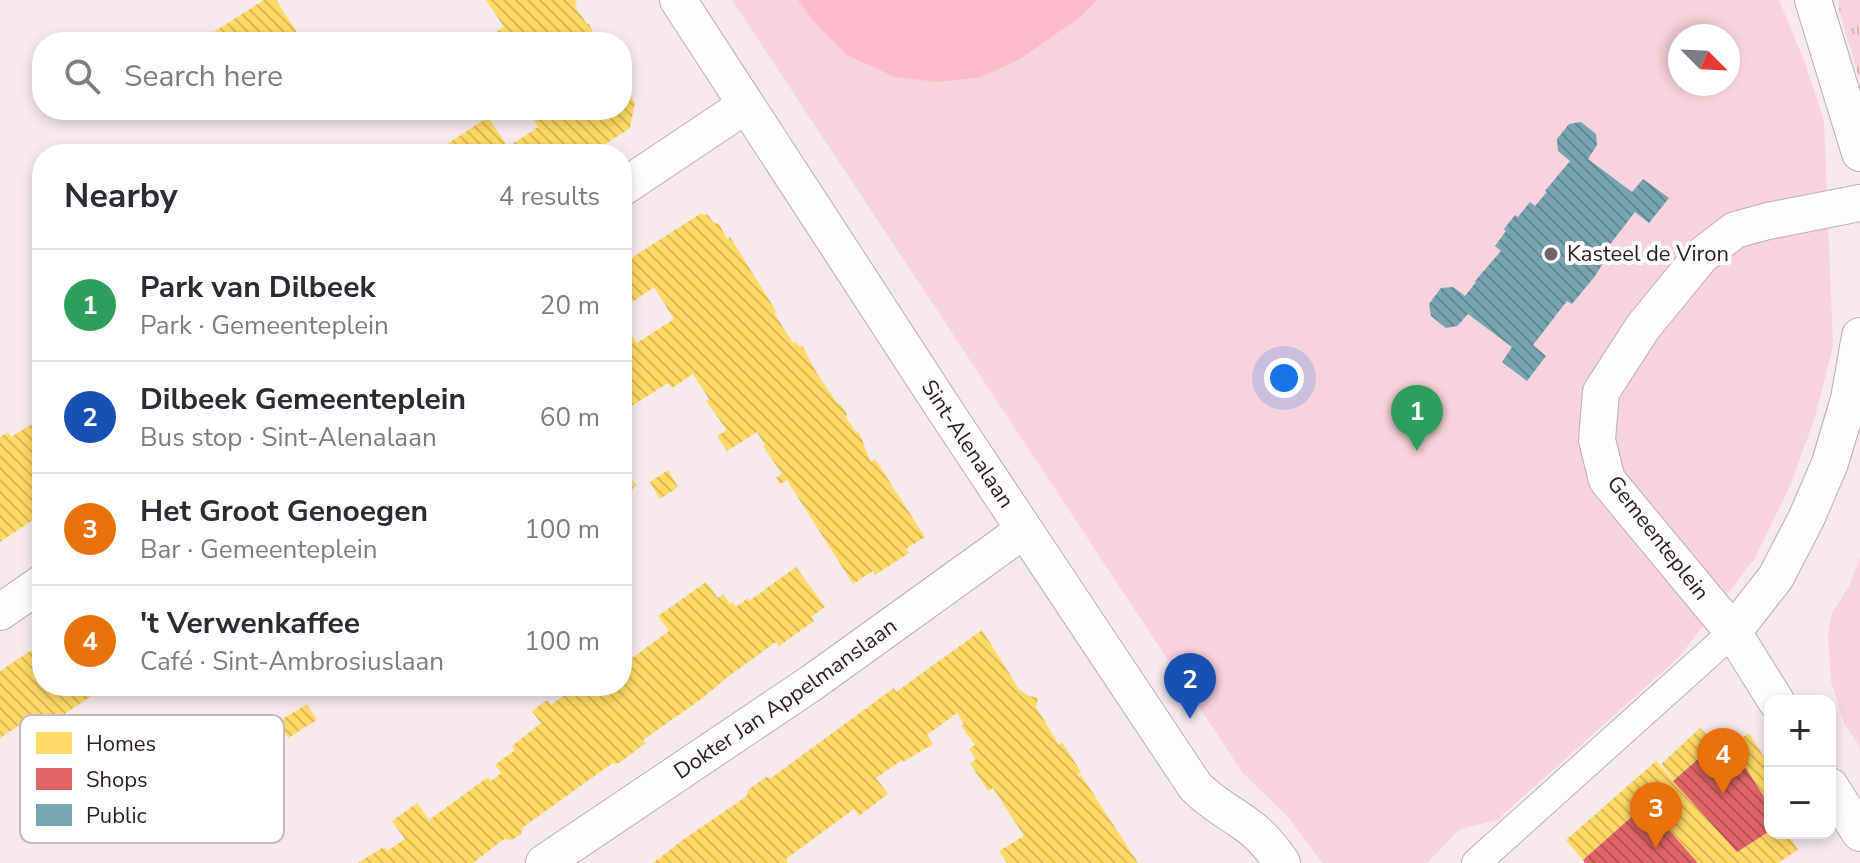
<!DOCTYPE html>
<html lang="en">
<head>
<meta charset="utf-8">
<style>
  :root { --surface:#fff; --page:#f7f7f7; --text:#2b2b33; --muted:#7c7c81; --line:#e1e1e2; --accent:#1a73e8 }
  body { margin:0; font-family:"Nunito Sans",sans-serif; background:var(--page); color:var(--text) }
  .controls { position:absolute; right:24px; bottom:24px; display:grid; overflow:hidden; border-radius:16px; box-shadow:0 4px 12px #0003 }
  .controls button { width:72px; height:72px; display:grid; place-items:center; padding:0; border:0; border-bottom:2px solid var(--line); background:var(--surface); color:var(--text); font:40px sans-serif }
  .compass { position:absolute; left:1668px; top:24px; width:72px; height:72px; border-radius:50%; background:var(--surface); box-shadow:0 4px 12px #0003; rotate:114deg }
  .you { position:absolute; left:1284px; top:378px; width:28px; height:28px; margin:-20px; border:6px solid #fff; border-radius:50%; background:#1a73e8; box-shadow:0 0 0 12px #1a73e833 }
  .badge { display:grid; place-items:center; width:52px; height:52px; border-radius:50%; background:var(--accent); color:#fff; font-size:26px; font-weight:700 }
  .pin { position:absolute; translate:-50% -66px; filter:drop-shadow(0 2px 4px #0008) }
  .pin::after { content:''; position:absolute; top:42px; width:28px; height:24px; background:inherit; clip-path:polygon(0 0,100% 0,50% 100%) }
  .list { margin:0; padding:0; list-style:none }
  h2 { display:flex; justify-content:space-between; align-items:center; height:104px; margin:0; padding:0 32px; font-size:34px }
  h2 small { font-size:26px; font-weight:400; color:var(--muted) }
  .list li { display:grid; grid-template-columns:52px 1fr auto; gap:24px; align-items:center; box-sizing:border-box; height:112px; padding:0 32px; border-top:2px solid var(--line) }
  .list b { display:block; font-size:30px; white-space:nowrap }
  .list p { margin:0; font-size:26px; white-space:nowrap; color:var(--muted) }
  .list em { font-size:26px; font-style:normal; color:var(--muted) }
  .icon { flex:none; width:44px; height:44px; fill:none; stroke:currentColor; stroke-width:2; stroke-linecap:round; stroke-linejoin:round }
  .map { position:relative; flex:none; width:1860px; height:863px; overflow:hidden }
  .search { position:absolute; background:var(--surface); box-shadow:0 4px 12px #0003; left:32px; top:32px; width:600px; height:88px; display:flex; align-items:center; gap:20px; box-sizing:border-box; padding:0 28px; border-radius:32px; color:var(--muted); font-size:30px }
  .panel { position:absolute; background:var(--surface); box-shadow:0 4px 12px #0003; left:32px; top:144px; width:600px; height:552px; border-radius:32px }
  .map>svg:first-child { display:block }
</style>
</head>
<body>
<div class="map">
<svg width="1860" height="863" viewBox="0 0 1860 863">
  <defs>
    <pattern id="grass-tufts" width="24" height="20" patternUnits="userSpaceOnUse" patternTransform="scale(2)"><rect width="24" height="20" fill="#f8d2dc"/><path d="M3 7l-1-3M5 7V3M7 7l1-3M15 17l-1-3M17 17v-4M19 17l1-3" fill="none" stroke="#d5b4bc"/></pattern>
    <pattern id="homes-back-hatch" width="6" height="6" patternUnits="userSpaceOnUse" patternTransform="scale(2)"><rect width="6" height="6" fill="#ffd966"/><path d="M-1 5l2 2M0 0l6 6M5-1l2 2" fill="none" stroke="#dbba58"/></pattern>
    <pattern id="shops-back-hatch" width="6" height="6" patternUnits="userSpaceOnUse" patternTransform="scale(2)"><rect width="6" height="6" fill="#e06666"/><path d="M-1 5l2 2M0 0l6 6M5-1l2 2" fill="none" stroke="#b65354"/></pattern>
    <pattern id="public-back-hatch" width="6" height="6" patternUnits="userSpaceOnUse" patternTransform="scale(2)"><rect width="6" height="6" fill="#76a5af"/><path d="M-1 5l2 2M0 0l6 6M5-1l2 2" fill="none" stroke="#61868e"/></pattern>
  </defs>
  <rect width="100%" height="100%" fill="#f6e9ec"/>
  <path fill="url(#grass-tufts)" d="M1839,0H1860V81L1839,10Z"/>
  <path fill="#f8d2dc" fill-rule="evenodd" d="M732,0H1779L1805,63L1824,121L1833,347L1815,417L1790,486L1755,558L1680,656L1497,820L1460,829L1427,863H1322L1290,819L1242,772ZM1680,36H1728V84H1680Z
    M1860,558V747L1845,725L1831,681L1828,634L1832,613L1849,586Z"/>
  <path fill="#fabbcc" d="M798,0H1097L1080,17L1020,59L981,77L938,82L895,77L847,55L815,23Z"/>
  <path fill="url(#homes-back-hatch)" d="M264,0H276L303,42H198Z
    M486,0H575L577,3L575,7L587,24H589L598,42H485L483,40L504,27Z
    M622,83L635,103L630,128L590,154H432L488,117L508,147L538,127L527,110H622Z
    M700,214L708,215L714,223L719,224L727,239L730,237L776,311L774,313L793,343L796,342L799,346L803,347L816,372L837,403L840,404L847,414L846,417L855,431L858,432L863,440V443L871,462L875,459L925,537L906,549L909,553L875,575L873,571L853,584L787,480L780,484L776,478L782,474L763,446L765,445L757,432L727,451L717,436L727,430L706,401L709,399L693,374L672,388L668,383L627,409L622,402V397L625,395L622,391V321L637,343L674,319L654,287L622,309V264Z
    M40,419L42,422V514L0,542V437L8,432L11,437Z
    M622,465L637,486L622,495Z
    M668,470L678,487L660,499L650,482Z
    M796,567L825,607L811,617L814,621L779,646L776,642L729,676L700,700L643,740L646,744L643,745L619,763L614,764V762L522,828L521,834L512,840L504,839L473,863H358L382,848H385L387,851L405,839L392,821L417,803L429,820L488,777L491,781L501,773L495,765L515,750L512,746L541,723L532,711L547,700L551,705L566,694L562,689L566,686H622V646L632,658L669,631L658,616L706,582L718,598L723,594L730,604L732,602L736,607L748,598L749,601Z
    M982,630L1019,689L1027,695L1038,698L1036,707L1059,745L1062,742L1081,772L1078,774L1079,776L1081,775L1138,863H1007L999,851L1024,836L993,788L988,791L970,763L976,759L969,749L975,745L961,726L964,724L957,713L927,735L933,744L903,762L902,760L876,778L888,794L859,816L854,809L786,859L788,863H653L684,839L747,796L748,790L766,777L771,778L894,688L896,692Z
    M42,643V686H107L40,730L32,717L0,738V671Z
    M307,704L317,720L288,738L278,722Z
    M1700,728L1706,734L1743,737L1749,733L1770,766V806L1731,745H1714L1674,780L1661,764Z
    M1656,761L1737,852L1770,831V833H1787L1798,850L1778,863H1698L1646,804L1583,860L1566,840Z"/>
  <path fill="url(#shops-back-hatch)" d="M1714,745H1731L1770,806V831L1737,852L1673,781Z
    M1646,804L1698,863H1585L1583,860Z"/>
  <path fill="url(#public-back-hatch)" d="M1581,122L1596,134L1597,145L1588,159L1632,192L1643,179L1669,198L1649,223L1635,212L1601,256L1605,260L1595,276L1572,304L1567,301L1533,345L1546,356L1527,381L1502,362L1512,347L1468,314L1457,326L1446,328L1431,316L1429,304L1441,288L1453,287L1465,296L1476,282L1475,281L1501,251L1495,246L1506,231L1504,229L1515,215L1518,217L1530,202L1535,206L1547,192L1545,191L1570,161L1558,151L1557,139L1569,124Z"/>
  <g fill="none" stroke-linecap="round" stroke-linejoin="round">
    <defs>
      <path id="pedestrian" d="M1476,863L1733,632"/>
      <g id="minor">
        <path id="s1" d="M678,0L950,418L1195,786C1210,802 1229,812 1247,825C1261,835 1272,848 1282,863"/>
        <path d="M1813,0L1860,153"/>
        <path d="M622,188L746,105"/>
        <path d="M0,612L42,583"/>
        <path d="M1733,632L1776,577L1807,517L1830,463L1849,399L1860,336"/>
        <path d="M1776,701L1733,632L1607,480L1597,440L1601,392L1643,327L1701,256L1735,230L1768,221L1860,203"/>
        <path d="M1830,786L1860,833"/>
        <path id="s2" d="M544,863L813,682L1024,530"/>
      </g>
    </defs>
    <use href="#pedestrian" stroke="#baaeb1" stroke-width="30"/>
    <use href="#minor" stroke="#baaeb1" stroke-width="38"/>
    <use href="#pedestrian" stroke="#fefcfc" stroke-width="28"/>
    <use href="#minor" stroke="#fefcfc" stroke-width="36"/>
  </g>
  <circle fill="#716467" stroke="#fff" stroke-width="3" cx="1551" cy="254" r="8"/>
  <g text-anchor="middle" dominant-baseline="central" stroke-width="8" stroke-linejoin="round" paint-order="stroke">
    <g font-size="22" fill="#2a1c20" stroke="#fff" text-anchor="start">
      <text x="1567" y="254">Kasteel de Viron</text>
    </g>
    <g font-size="22" fill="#2a1c20" stroke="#fff">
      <text stroke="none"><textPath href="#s1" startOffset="530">Sint-Alenalaan</textPath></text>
      <text transform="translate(1658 538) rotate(52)">Gemeenteplein</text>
      <text stroke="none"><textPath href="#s2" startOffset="292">Dokter Jan Appelmanslaan</textPath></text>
    </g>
  </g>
  <rect x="20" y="715" width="264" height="128" rx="12" fill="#fff" stroke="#bfbbbc" stroke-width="2"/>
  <rect x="36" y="732" width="36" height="22" fill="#ffd966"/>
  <rect x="36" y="768" width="36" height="22" fill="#e06666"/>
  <rect x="36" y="804" width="36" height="22" fill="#76a5af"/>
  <g font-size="22" fill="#2a1c20">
    <text x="86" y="751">Homes</text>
    <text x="86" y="787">Shops</text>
    <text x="86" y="823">Public</text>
  </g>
</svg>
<div class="controls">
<button>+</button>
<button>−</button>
</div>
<svg class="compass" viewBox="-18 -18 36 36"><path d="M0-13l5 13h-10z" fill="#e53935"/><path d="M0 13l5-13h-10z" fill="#7c7c81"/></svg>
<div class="you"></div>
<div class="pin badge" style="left:1417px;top:451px;background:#2e9e5b">1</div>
<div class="pin badge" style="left:1190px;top:719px;background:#1a4fb4">2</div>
<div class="pin badge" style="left:1656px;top:848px;background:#e8710a">3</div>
<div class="pin badge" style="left:1723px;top:794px;background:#e8710a">4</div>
<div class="search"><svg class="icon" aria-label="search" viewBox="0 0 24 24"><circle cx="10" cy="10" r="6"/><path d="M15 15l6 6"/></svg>Search here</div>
<section class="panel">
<h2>Nearby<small>4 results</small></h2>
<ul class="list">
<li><span class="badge" style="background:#2e9e5b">1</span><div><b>Park van Dilbeek</b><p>Park · Gemeenteplein</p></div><em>20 m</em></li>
<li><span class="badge" style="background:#1a4fb4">2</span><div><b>Dilbeek Gemeenteplein</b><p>Bus stop · Sint-Alenalaan</p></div><em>60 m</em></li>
<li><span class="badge" style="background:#e8710a">3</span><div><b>Het Groot Genoegen</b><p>Bar · Gemeenteplein</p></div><em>100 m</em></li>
<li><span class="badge" style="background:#e8710a">4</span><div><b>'t Verwenkaffee</b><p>Café · Sint-Ambrosiuslaan</p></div><em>100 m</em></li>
</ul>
</section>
</div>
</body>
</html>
